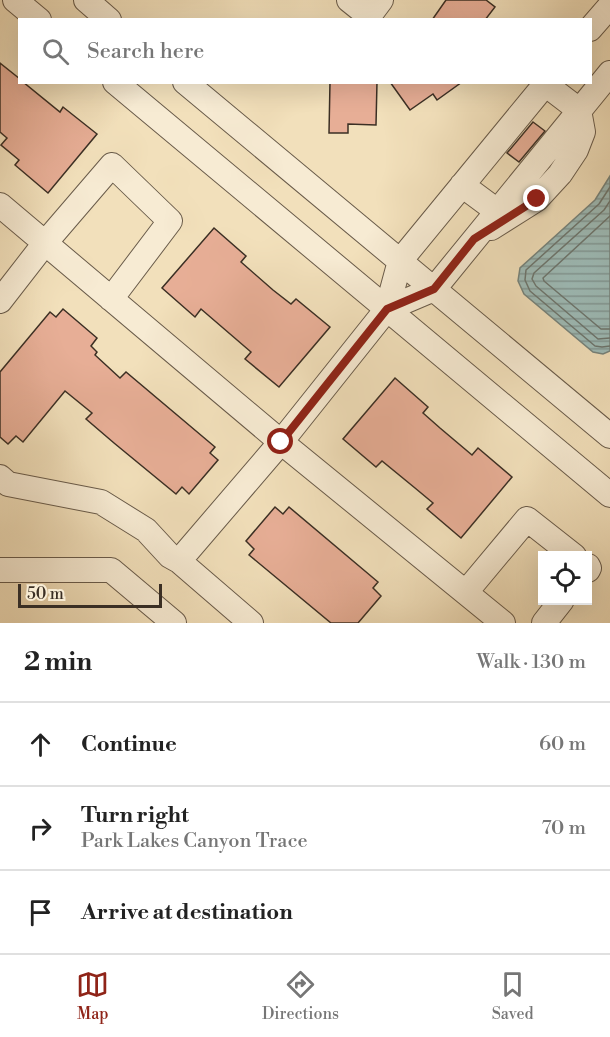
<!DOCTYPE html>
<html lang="en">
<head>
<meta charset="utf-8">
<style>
  :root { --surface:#fff; --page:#f2f2f2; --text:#222; --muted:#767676; --line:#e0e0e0; --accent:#8f2418 }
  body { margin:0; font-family:"Libre Bodoni",serif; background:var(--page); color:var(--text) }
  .controls { position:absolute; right:18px; bottom:18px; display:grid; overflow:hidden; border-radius:0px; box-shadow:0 6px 24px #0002 }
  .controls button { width:54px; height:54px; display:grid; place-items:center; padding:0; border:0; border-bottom:2px solid var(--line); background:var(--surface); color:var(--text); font:30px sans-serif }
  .scale { position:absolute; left:18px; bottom:15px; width:144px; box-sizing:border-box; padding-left:6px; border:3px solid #3b2f24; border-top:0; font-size:16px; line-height:21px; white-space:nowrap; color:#3b2f24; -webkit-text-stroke:4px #f7ebd3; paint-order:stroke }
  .stop { position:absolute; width:18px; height:18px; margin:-14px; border:4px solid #8f2418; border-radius:50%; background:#fff }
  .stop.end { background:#8f2418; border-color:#fff; box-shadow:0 2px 6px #0008 }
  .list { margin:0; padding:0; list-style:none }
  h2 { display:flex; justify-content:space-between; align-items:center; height:78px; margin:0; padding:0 24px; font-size:26px }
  h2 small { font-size:20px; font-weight:400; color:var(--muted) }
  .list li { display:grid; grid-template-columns:39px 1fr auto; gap:18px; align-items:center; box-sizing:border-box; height:84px; padding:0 24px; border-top:2px solid var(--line) }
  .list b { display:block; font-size:22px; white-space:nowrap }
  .list p { margin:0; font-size:20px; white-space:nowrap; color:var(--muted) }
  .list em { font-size:20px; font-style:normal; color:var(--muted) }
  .icon { flex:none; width:33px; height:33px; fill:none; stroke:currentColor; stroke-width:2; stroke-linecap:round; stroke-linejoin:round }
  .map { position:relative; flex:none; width:610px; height:623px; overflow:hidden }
  .search { position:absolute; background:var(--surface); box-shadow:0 6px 24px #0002; left:18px; right:18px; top:18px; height:66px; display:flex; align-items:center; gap:15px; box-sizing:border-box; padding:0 21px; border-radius:0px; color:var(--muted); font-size:22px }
  .sheet { height:330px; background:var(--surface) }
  nav { display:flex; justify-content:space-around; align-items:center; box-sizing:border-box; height:84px; border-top:2px solid var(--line); background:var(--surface); font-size:16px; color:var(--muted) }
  nav a { display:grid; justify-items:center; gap:3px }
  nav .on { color:var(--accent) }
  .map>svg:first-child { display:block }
</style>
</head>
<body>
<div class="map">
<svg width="610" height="623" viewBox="0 0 610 623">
  <defs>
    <pattern id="water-rules" width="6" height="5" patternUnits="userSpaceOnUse" patternTransform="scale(1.5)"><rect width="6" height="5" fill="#9dbbb7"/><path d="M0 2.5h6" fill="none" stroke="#819895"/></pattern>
  </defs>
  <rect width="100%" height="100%" fill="#f2e0bb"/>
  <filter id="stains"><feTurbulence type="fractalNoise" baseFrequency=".00333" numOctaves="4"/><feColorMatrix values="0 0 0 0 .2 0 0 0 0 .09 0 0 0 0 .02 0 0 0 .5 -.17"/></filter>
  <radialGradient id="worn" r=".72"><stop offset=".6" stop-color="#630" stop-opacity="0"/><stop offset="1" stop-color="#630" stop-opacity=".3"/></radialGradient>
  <path fill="url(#water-rules)" stroke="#76837c" stroke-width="1.5" d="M610,176V351L603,354L593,352L524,294L518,281L520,268L595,200Z"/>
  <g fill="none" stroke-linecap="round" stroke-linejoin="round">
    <path stroke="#6c756e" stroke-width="1.5" d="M610,187L599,204L526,270L525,280L530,291L595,346L602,347L610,346
      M610,201L604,210L534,273L532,279L536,286L598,339L610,338
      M610,216L543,278L544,281L601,329H610"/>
  </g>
  <path fill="#e7ae96" stroke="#3b2f24" stroke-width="1.5" d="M446,0H486L495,7L485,20H432Z
    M0,63L20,79V82H23L60,112L63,107L97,134L48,193L15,165L19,160L1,145L7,138L0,132Z
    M330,82H377L376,125L348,124V133H329Z
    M390,82H462L437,100L433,94L410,110Z
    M533,122L545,131L519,162L507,153Z
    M214,228L246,256L241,262L273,290L291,304L296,299L330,327L279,387L245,359L251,352L201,309L195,317L162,288Z
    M63,309L97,338L91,346L97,352L95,355L120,378L126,372L215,447L210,453L218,460L189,494L182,487L176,494L114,443L86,419L92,413L65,391L23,442L16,436L8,444L0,437V372L50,312L56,317Z
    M395,378L428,407L423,413L440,428L472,455L478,448L512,477L461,538L427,509L433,503L415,488L382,461L376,467L343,439Z
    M275,507L283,514L289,507L378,582L373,588L381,596L358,623H331L249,555L254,549L246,541Z"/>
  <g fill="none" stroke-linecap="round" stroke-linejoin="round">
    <defs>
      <path id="minor" d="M15,0L39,20
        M86,0L109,20
        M349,0L369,16L381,0
        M590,29L610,6
        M115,82L610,495
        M185,82L610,436
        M545,84L579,110
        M462,185L497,211
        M0,205L281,442L503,623
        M491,228L537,199L560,174L576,150L583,132L579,110
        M0,301L45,243L112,165L170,221L111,299
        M387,309L434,289L610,73
        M0,477L8,484L101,502L146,530L170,556L179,561L251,623
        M179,561L281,442L387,309L400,261L547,82
        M588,566L589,568L588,570
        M0,570H111L174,623
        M466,592L527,519L574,556
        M544,623L562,600"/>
    </defs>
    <use href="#minor" stroke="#695b4a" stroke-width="26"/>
    <use href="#minor" stroke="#f7ebd3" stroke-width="24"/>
  </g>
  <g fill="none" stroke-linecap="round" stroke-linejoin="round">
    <path stroke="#8f2418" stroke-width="8" d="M281,442L387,309L434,289L474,239L537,199"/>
  </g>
  <rect width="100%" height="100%" filter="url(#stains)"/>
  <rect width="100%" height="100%" fill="url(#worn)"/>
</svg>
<div class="controls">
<button><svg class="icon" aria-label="locate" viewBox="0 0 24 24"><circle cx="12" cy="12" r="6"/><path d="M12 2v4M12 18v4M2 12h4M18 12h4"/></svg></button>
</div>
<div class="scale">50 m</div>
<div class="stop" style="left:281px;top:442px"></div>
<div class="stop end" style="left:537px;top:199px"></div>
<div class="search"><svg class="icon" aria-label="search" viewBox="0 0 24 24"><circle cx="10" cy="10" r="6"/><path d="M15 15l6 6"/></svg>Search here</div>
</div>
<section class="sheet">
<h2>2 min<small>Walk · 130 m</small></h2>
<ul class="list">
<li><svg class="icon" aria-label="ahead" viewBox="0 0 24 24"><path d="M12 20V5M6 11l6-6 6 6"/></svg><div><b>Continue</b></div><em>60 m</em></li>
<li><svg class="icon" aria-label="right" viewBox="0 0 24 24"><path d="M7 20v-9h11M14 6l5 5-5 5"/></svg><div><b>Turn right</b><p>Park Lakes Canyon Trace</p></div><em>70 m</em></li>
<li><svg class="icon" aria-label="arrive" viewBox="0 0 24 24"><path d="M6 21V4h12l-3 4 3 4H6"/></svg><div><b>Arrive at destination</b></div></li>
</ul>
</section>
<nav>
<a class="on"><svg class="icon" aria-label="map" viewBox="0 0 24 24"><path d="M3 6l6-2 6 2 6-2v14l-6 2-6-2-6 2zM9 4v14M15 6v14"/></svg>Map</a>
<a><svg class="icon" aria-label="directions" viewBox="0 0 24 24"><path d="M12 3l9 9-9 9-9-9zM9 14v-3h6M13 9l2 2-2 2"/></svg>Directions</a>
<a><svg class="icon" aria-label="saved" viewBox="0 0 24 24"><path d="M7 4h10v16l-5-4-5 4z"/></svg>Saved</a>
</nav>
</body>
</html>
